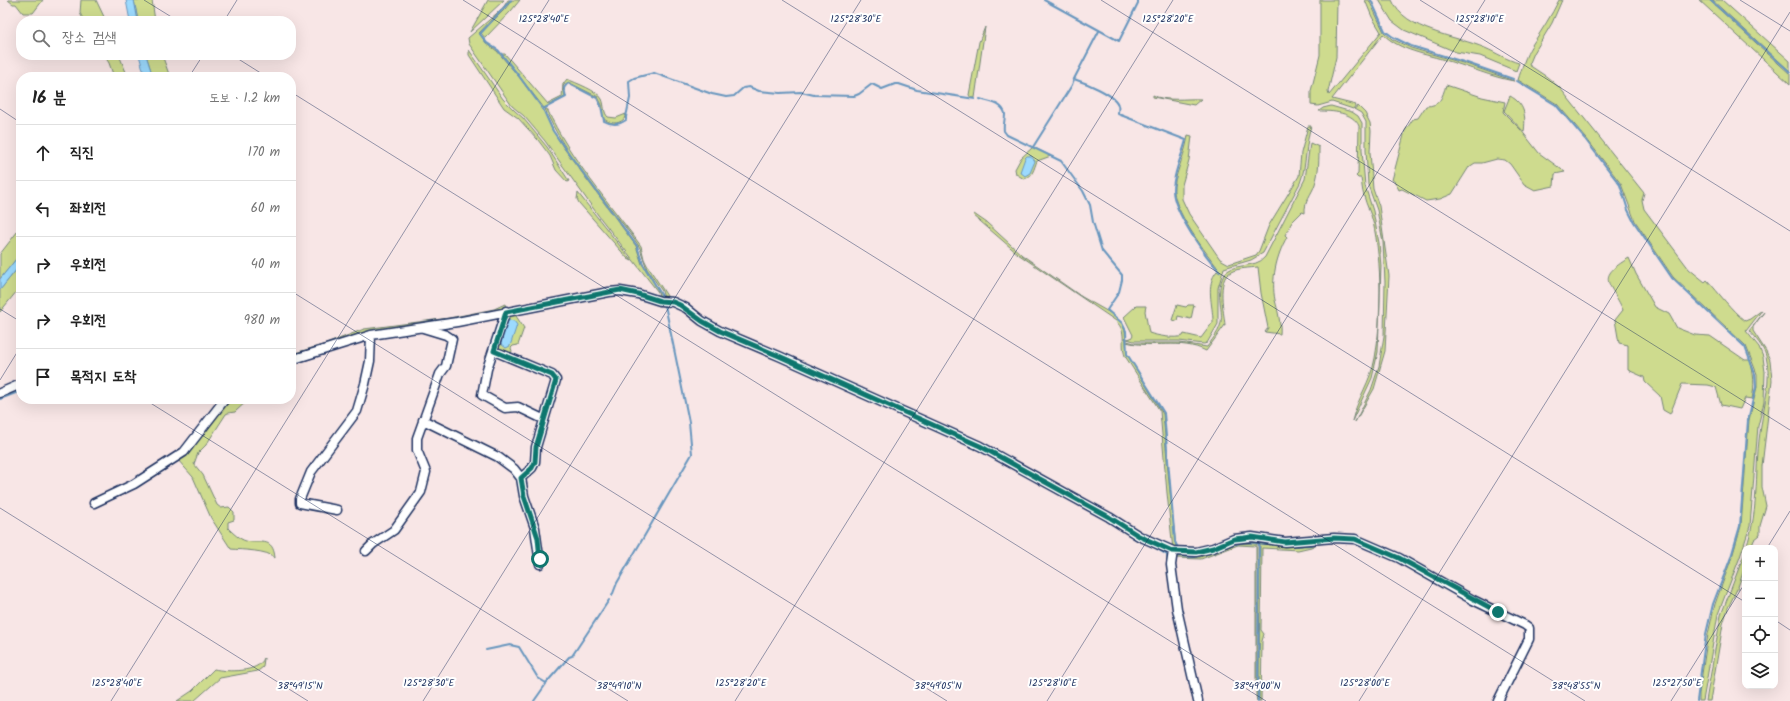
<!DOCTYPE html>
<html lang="ko">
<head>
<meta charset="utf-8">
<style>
  :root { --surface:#fff; --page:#f2f2f2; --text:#222; --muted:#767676; --line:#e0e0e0 }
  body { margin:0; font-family:Kalam,"Poor Story",sans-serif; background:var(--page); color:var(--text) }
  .controls { position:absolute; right:12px; bottom:12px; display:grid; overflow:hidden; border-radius:8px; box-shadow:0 4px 16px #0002 }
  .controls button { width:36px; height:36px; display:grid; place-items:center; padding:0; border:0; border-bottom:1px solid var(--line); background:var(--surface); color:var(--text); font:20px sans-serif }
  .stop { position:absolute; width:12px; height:12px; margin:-9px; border:3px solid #0f766e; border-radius:50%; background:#fff }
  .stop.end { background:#0f766e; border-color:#fff; box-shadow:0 1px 4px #0008 }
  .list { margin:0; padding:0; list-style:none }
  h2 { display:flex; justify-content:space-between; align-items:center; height:52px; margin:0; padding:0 16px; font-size:17px }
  h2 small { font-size:13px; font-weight:400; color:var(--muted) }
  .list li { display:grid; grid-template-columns:26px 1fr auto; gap:12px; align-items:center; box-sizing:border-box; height:56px; padding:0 16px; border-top:1px solid var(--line) }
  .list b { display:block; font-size:15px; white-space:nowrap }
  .list em { font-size:13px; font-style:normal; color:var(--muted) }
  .icon { flex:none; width:22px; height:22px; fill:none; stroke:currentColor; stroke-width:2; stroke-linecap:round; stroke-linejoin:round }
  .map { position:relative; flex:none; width:1790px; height:701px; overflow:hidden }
  .search { position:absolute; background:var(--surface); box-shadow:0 4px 16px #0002; left:16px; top:16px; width:280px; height:44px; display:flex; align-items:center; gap:10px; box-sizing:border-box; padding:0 14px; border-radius:16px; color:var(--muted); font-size:15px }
  .panel { position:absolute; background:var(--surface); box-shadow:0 4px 16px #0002; left:16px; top:72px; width:280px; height:332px; border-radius:16px }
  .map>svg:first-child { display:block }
</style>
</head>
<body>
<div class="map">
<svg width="1790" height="701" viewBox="0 0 1790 701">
  <rect width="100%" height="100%" fill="#f8e6e6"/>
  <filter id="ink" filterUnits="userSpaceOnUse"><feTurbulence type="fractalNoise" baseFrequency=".025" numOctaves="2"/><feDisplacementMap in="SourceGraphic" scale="8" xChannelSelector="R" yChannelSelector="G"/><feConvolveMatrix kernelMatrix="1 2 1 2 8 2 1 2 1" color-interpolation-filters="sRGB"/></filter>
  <g filter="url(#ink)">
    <path fill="#cedb8e" stroke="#748576" d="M8,0H43L33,13H23L16,4H13Z
      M81,0H96L106,21H84L80,13Z
      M134,0H152L155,21H138Z
      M488,0H504L470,32Z
      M508,0H510L479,33L486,43L497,51L519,77L543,109L553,131L563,147L636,246L642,264L660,292L663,299H660L658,292L598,215L545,141L524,116L512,106L469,44L468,38L503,8Z
      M512,0H520L511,11L485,38L481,33L505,9Z
      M1320,0H1337L1336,57L1328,92L1329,95L1381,32L1372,17L1365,0H1369L1384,32L1392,39L1411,48L1466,64L1514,81C1491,77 1470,67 1448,61C1426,54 1400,51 1383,34L1332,99L1356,105L1353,109L1332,102L1318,106L1311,105V91L1320,55Z
      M1379,0H1392C1404,31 1458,36 1485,48C1497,53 1507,60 1519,63L1516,71L1480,56L1456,52L1404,30L1392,21Z
      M1559,0H1562L1552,23L1534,53L1529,65L1547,77L1560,88L1644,193L1642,200L1644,209L1689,269L1705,282L1707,280C1720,294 1730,309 1745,321L1750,319L1762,310L1746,331L1759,347L1763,357L1765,372L1764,402L1758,426L1750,526L1740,557L1718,614L1703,701H1699V694L1708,634L1715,604L1732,557L1741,526L1749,420L1757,387V374L1746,346L1673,277L1635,221L1621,184L1586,138L1557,104L1518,80C1522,68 1525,56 1532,45C1542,30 1551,16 1559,0Z
      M1699,0H1709L1790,74V84Z
      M1712,0H1722L1790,61V71Z
      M985,27L975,98H971L969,95L979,42Z
      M469,50L503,99L515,111L523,118L547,147L569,181L567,182L556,170L550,156L538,140L518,118L504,108L469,55Z
      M502,54H505L548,104L562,97L563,84L567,79C576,83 598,91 602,99C605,106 603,112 608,117L616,118L626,114L624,119C618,125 609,124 603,118L602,105L598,97L568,82L563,86L565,97L544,108Z
      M104,55H119L128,77H114L109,63Z
      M146,55H162L170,77H153Z
      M1446,85L1482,97L1505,102L1503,112L1521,130L1539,153L1565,172L1555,174L1554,186L1535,190L1524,184L1510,164L1505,160L1497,159L1482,163H1475L1469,167L1452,194L1440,199L1426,201L1402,189L1399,190L1395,182L1392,180L1405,131L1413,119L1418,118L1426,106C1440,106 1442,98 1446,85Z
      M1153,95C1164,102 1187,98 1201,99L1194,105L1153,97Z
      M1510,96C1525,104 1526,116 1524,132L1504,111Z
      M1331,106L1352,112L1358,116L1362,123V150L1365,186L1373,211L1379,243L1381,266L1378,352L1372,378L1352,421C1357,399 1371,381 1375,358C1382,318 1382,262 1373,222C1371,213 1366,205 1364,196C1362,190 1362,184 1361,178H1358L1356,176L1358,174L1359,126C1353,112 1332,111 1319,111L1323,108Z
      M1358,106L1365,113L1370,123L1371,131L1370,152L1373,189L1379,206L1389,276L1385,351L1374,389L1355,422L1371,390L1379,366L1384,336L1385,282L1383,242L1377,210L1368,185L1366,150V122L1361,113L1354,109Z
      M545,109H547C570,159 609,202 641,246L644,259L647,265L669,299H664L662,291L647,269L640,248L632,236C602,196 565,156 545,109Z
      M1308,126H1311C1305,145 1307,165 1300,183L1263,253L1251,260L1224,268L1218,288V324L1207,343L1204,344L1179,341H1134L1127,339L1131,338L1133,335L1124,317L1136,306H1146L1145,311L1149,333C1158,336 1174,339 1183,336L1184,334L1201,338L1213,322C1213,304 1205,285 1217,271L1220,273L1221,272C1207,254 1171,209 1174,186C1177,169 1186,152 1188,135L1192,136L1189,160L1182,185V199L1189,214L1220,259L1229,264L1256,255L1259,251L1269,225L1299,176L1301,153Z
      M1310,143L1319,147C1319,159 1319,172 1315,184C1312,194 1304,201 1305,213L1302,212L1292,222L1285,235L1287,237C1276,256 1271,280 1275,300C1278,311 1281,324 1280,334L1265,332L1268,328L1261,293L1258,267C1250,268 1238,268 1231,272C1216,279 1224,312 1225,325L1206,351C1181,338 1153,349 1126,342L1127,341L1134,343H1180L1207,347C1211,341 1218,333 1220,326C1225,312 1214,293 1224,275C1231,262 1256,269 1265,257L1305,179Z
      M1033,147L1051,156L1037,161C1034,168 1033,177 1024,179L1016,174L1015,169L1021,158Z
      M578,193L582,198L632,261L628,259L579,203L577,199Z
      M974,214L987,223L1022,255L1082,297L1112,314L1122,323L1125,331L1127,354L1163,414L1169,483L1176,546C1189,555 1205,543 1217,545L1195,551L1173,550L1167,493L1160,411L1125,356C1120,341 1128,334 1116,321L1018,254L973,215Z
      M21,227V253L0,279V254Z
      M1629,258L1636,274L1655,307L1669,314L1677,328L1695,335L1710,336L1745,360H1750C1754,374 1755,385 1752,399L1745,398L1740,409L1721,405L1716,387L1708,385L1682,384L1670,414L1663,410L1660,396L1645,382L1644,377L1628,370V345L1619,343L1615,320L1623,310C1610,281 1595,278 1629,258Z
      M21,264V286L0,312V290Z
      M505,304L506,309L362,333L291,356V354L326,344L364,329L449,318L494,309Z
      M1177,305L1186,307L1188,305H1194L1191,319L1178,316L1177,321L1172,320Z
      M1764,312L1753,327V331L1766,351L1770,360L1772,380L1762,466V487L1766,506L1760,526V535L1754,540L1751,548H1746C1760,509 1754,466 1761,426C1764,403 1772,381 1766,356C1763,346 1755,338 1749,331Z
      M514,313L524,328L518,345L513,346L511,348L512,351L510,355L496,350L507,314Z
      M229,399H249L235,412L228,413L226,414L206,445L198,453L194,464L203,475L217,505L221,508L229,507L234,512V520L228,522V528C233,533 239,539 246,541C259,545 273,535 275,558C268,550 242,550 231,549L211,518L193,477L177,459L194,444Z
      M1234,539H1334L1342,542L1317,544L1311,547L1298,550L1262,548L1261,630L1264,634L1262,641L1261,701H1259L1260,544L1301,546L1312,544L1240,542L1200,556H1174L1178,610L1174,553L1183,554Z
      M1239,543L1257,544V701L1256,696V546L1238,545L1201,559L1175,558L1176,556L1200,557Z
      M1745,552V567L1738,587L1728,608L1723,624L1710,701H1706L1721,615Z
      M264,658L263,667L258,671L220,678L194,701H177L192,691L214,669C227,672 259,673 264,658Z"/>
    <path fill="#9cdafe" stroke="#6896be" d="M126,0H134L138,21H130Z
      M139,55H146L153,77H145Z
      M1027,156H1031L1035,161L1030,173L1025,176L1020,172L1025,158Z
      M21,253V264L0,290V279Z
      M509,320L514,321L517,325L510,346L506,348L501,344L504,328Z"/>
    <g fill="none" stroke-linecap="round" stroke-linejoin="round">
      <path stroke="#6896be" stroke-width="2" d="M511,0L480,34L487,43L498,50L519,76L543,109L553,131L564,147L637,246L643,264L663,298
        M1044,0L1119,41L1138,3V0
        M1371,0L1385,31L1393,37L1411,46L1467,63L1513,79
        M1710,0L1790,72
        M1074,79C1083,82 1115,94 1118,105C1119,108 1118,111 1118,114L1186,140C1182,156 1173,174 1173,190C1173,211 1205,256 1220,272
        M1517,81L1556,105L1585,139L1620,185L1628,210L1634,222L1672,278L1745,347L1755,374L1756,387L1748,420L1740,526L1731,557L1713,604L1706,634L1697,701
        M980,99C989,102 1003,103 1005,114C1005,120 1003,125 1004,131L1007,135L1061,161L1083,191L1090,205L1093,222L1102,251L1122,275V280L1119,292L1107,310L1122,323L1126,331L1127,354L1164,413L1175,542L1177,546L1180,548
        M543,109L566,97L564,88L568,83L597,98L601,106L604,121C611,125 619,125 626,120V117L630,98L629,81L634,78L654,73L712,94L726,97L734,96L743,88L749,87L759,91L780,93L801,92L814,95L854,96L859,94L872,84L882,89L895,84H899L917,90L975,99
        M1033,147L1072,85L1074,79L1099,31
        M0,399L21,391
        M1229,545L1246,542L1278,545
        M1289,546L1311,545
        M1154,547L1167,555L1168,564
        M1176,556L1194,557L1216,551
        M612,596L617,583L692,454L689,422L665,305
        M486,650L510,645L519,647L538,678L546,683L569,657L572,656L609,600
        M534,701L546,684
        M1258,701L1259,543"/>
      <defs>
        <path id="street" d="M506,311L487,369L482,395L505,408L518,407L543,419
          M494,351L552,375L556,380L536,447L535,462L532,468L521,478
          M291,360L371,335L457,322L609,292L620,291L638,294L660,301L673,302L686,308L702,321L720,331L779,356L980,446L1109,517L1139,536L1173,551L1196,552L1213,548L1234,539L1252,537L1285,542L1334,538L1355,539L1399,558L1473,600L1525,625L1529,628V639L1498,701
          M0,393L21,384
          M423,420L498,457L514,469L521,478L524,496L535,528L540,564
          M94,503L134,484L184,452L225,399
          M337,510L300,503V499L311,472L357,411L365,384L370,361L371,335
          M366,551L373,544L394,530L421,492L426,472L417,450V438L440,374L446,366L452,339L446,335L423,328
          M1173,551L1171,565L1177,609L1198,701"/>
      </defs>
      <use href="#street" stroke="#1b2f5e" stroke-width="11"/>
      <use href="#street" stroke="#fff" stroke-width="8"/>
    </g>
  </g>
  <g fill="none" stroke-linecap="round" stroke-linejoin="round" filter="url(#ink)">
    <path stroke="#0f766e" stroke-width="5" d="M540,559L538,538L524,496L521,478L532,468L535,462L536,447L556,380L552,375L494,351L506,312L620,290L638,294L660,301L673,302L680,305L702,321L720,331L779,356L980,446L1109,517L1139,536L1172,551L1196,552L1213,548L1234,539L1244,538L1252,537L1285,542L1334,538L1355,539L1399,558L1498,612"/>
  </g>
  <path fill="none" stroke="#1b2f5e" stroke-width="1" stroke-opacity="0.45" d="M144,0L178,21M463,0L1585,701M782,0L1745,602M1101,0L1790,430M1420,0L1790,231M1740,0L1790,31M224,21L237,0M232,55L267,77M189,77L203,55M291,92L1266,701M0,109L21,123M291,291L947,701M0,309L21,322M0,380L21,346M144,399L628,701M0,508L308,701M1767,548L1790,511M1775,620L1790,630M111,701L549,0M423,701L861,0M735,701L1173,0M1047,701L1485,0M1359,701L1790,12M1671,701L1745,583"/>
  <g font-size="10" text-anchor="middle" fill="#1b2f5e" stroke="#fff" stroke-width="4" stroke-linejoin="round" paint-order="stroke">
    <text x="544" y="22">125°28'40"E</text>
    <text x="856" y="22">125°28'30"E</text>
    <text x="1168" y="22">125°28'20"E</text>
    <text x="1480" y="22">125°28'10"E</text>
    <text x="117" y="686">125°28'40"E</text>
    <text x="429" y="686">125°28'30"E</text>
    <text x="741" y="686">125°28'20"E</text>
    <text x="1053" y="686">125°28'10"E</text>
    <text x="1365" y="686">125°28'00"E</text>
    <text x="1677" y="686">125°27'50"E</text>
    <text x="300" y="689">38°49'15"N</text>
    <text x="619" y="689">38°49'10"N</text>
    <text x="938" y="689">38°49'05"N</text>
    <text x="1257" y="689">38°49'00"N</text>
    <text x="1576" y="689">38°48'55"N</text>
  </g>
</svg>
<div class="controls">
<button>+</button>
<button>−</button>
<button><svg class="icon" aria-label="locate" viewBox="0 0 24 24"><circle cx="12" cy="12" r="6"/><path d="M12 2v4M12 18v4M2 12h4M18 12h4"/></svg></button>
<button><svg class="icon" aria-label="layers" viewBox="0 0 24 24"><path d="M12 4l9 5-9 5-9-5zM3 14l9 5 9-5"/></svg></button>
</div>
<div class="stop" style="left:540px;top:559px"></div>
<div class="stop end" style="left:1498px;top:612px"></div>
<div class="search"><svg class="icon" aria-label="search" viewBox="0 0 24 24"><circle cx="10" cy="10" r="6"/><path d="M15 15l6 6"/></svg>장소 검색</div>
<section class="panel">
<h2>16 분<small>도보 · 1.2 km</small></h2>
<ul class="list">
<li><svg class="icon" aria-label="ahead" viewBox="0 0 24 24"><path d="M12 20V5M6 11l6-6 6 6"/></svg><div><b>직진</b></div><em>170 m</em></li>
<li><svg class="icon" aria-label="left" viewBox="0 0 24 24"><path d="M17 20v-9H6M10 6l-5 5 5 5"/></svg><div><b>좌회전</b></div><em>60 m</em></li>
<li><svg class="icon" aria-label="right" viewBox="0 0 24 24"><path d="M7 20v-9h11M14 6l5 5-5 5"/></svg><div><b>우회전</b></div><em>40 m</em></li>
<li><svg class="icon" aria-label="right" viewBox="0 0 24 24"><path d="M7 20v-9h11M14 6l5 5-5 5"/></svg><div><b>우회전</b></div><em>980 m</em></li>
<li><svg class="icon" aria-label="arrive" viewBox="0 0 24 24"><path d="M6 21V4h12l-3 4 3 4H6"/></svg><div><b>목적지 도착</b></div></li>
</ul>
</section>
</div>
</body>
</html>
